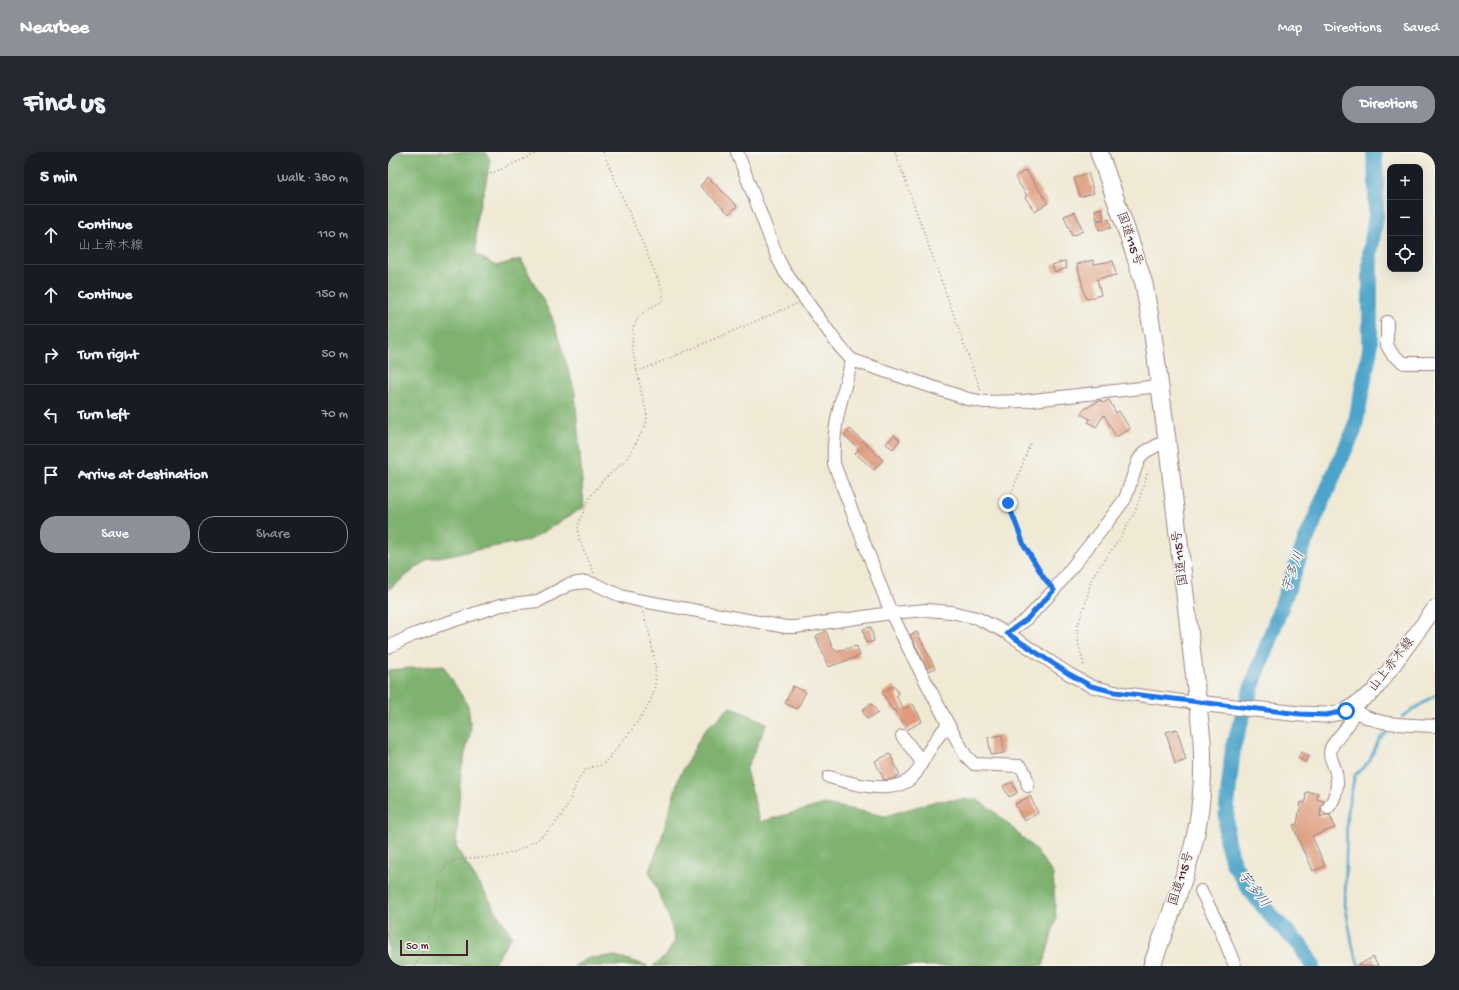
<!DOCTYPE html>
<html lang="en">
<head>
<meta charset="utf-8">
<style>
  :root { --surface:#171b24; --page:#242831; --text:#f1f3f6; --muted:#9ea1a6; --line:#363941; --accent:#8c9099 }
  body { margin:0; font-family:"Gochi Hand","Klee One",sans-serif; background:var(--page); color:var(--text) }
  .controls { position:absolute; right:12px; top:12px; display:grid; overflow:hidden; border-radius:8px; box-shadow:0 4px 16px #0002 }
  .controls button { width:36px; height:36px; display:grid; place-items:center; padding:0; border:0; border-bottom:1px solid var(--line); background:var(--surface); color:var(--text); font:20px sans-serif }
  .scale { position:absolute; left:12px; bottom:10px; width:68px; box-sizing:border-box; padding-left:4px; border:2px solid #4a1f2b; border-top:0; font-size:11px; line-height:14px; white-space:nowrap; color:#4a1f2b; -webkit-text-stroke:3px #f6f6f2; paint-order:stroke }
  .stop { position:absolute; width:12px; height:12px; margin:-9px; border:3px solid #1a73e8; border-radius:50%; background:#fff }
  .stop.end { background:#1a73e8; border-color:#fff; box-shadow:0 1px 4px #0008 }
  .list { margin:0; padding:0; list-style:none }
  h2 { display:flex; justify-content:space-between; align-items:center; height:52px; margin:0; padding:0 16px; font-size:17px }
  h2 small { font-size:13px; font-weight:400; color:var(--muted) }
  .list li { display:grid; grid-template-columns:26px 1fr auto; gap:12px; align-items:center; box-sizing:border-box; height:60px; padding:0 16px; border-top:1px solid var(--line) }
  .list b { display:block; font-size:15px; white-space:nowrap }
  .list p { margin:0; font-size:13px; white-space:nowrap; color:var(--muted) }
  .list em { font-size:13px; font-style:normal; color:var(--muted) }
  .actions { display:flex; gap:8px; padding:12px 16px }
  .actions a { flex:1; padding:9px 0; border:1px solid var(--accent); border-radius:16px; text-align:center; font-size:14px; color:var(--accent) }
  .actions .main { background:var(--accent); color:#fff }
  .icon { flex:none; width:22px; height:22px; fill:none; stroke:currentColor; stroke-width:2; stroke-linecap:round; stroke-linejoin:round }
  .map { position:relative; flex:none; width:1047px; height:814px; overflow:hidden; border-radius:16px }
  header { display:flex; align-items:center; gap:24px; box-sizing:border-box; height:56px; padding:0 20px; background:var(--accent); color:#fff }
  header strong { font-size:19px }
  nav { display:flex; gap:22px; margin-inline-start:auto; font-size:14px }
  .intro { display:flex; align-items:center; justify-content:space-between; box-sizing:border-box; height:96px; padding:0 24px }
  h1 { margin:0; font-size:28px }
  .button { padding:10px 18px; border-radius:16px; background:var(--accent); color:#fff; font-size:14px; font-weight:700 }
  main { display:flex; gap:24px; padding:0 24px }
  aside { flex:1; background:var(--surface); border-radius:16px; box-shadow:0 4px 16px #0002 }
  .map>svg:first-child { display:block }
</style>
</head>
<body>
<header>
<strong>Nearbee</strong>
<nav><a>Map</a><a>Directions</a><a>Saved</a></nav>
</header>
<div class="intro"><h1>Find us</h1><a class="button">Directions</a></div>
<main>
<aside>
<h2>5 min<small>Walk · 380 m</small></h2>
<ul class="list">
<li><svg class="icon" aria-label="ahead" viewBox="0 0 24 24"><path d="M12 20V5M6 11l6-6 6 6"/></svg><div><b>Continue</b><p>山上赤木線</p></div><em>110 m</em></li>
<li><svg class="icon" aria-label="ahead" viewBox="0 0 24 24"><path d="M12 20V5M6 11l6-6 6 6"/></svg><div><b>Continue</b></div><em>150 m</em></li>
<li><svg class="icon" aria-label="right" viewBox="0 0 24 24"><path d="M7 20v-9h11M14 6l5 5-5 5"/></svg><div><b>Turn right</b></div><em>50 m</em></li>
<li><svg class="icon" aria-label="left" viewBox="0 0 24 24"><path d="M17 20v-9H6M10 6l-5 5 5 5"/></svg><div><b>Turn left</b></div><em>70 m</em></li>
<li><svg class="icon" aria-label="arrive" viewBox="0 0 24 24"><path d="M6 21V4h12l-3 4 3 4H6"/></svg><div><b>Arrive at destination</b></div></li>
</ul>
<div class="actions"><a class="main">Save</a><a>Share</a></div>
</aside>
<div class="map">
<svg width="1047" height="814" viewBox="0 0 1047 814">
  <rect width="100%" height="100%" fill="#f6f6f2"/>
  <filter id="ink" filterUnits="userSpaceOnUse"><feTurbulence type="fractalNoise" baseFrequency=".025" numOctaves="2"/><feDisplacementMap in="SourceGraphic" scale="8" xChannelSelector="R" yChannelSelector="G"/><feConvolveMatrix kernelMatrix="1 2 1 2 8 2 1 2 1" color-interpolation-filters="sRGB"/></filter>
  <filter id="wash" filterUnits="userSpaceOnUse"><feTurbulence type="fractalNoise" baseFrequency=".012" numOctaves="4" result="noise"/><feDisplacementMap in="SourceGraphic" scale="16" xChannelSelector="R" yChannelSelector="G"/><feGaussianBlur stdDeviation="0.9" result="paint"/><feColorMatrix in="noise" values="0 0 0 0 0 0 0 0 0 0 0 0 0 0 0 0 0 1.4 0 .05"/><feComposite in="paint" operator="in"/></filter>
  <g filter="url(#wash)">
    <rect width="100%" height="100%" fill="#f0e9d4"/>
    <path fill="#7eb26e" stroke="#64684c" d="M0,0H98L102,8L97,35L88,67V102L108,114L133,107L164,165L187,240L196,355L142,388L40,407L0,438Z
      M55,513L80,554L83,578L73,618L68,695L124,784L104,814H0V518Z
      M342,555L379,571L358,618L372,670L437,652L497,664L548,649L588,647L606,659L646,696L665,722L668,767L655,814H265L278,804L287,788L281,765L261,719L272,691L291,625L316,579Z
      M228,804L260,814H186L201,806Z"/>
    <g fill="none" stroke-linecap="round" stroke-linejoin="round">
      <path stroke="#4da4ca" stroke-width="2.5" d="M1014,565L1047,543
        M971,814L965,796L957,752L959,660L967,623L981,610L991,587L999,580"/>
      <path stroke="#4da4ca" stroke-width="16" d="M925,814L912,793L883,764L862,738L845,711L838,687L839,654L845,595L863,537L917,390L952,308L966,279L982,197V103L988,63V28L986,0"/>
    </g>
    <g id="blocks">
      <path fill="#de9a79" d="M638,18L660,51L647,60L637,45L639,44L627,25Z
        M700,21L706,41L692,45L686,26Z
        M320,25L349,54L341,62L312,34Z
        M714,56L716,67L709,68L707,58Z
        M687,60L695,79L684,84L676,64Z
        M721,67L723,76L711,78L709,69Z
        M705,108L706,112L725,109L728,123L709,127L713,143L698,147L689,112Z
        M677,109L679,116L667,120L664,113Z
        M712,248L715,251L721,248L728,261L731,259L742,277L728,285L716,263L708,275L700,270L702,267L693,262L695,258Z
        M462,277L495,308L486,318L467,301L471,297L456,283Z
        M506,283L512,288L505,297L498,292Z
        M483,475L486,489L478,491L475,477Z
        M438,479L445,497H447L448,499L469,494L472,504L440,515L428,484Z
        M529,480L547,516L541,519L522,483Z
        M405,534L418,540L409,557L397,551Z
        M506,534L511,542L508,544L516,557L525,552L534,569L519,578L507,557L505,559L494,541Z
        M484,552L490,561L479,567L474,558Z
        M789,577L798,608L787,612L778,580Z
        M614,583L616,601L603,603L600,585Z
        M913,600L921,604L917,610L910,606Z
        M502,602L512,623L504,627L496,628L487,609Z
        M624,630L629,641L621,645L615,634Z
        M918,640L930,641L929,647L936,649L933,655L932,665L937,663H942L947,676L924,684L937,714L925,719L917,700L916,701L905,673L909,672L913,650L917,651Z
        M642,644L650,661L636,669L627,652Z
        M985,805L990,814H969Z"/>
    </g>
  </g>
  <g filter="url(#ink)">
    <use href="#blocks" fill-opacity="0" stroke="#9d8480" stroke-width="1"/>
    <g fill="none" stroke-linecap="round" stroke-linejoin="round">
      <defs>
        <path id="minor" d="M349,0L390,107L397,120L452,195L464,208L580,247L597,250L636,249L771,234
          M999,170V193L1004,202L1016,211H1047
          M619,481L681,522L703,534L727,540L809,551
          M0,495L25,483L43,476L113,453L150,449L180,433L189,431L199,430L209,433L233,444L249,448L398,475H407L503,461L539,458L563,460L589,466L619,481L639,467L666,438L715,376L737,347L750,309L754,303L757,300L779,288
          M963,556C987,575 1018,572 1047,574
          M560,572L578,604L586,612L631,614C638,618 638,626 640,634
          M514,584L534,610
          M441,625C465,632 510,646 528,621C533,613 537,604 542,597C547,588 554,580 560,572L526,507L503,461L446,312C444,274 454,245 464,208
          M940,656C949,645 951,630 947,617C945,610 940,604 943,596C949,583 968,572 963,556
          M813,739L831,774L847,814"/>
        <path id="major" d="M809,551L912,562L938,563L958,559L986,539L1047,456"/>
        <path id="highway" d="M711,0L745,97L756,132L765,183L779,288L814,588C816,626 813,668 802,705C792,742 776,777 764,814"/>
      </defs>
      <use href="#minor" stroke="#9d8480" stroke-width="14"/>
      <use href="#major" stroke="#9d8480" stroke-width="17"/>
      <use href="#highway" stroke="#9d8480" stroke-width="19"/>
      <path stroke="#9d8480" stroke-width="1.5" stroke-dasharray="1 3" stroke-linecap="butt" d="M215,0L275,139V147L273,150L257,159L250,166L245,176L244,194L249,220
        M507,0L593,239
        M95,25L152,0
        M642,292L620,351L637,393L659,429
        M206,421L191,387L190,378L191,370L202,345L215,328L239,307L258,273L259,264L249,220L408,152
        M696,513L690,491L689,476L698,450L703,428L709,418L731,388L747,360L759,323L758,319
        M26,814C41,795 43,768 48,745C50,734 51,720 60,712C70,704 92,707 105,705C113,704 123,702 131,698C151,689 169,673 179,654C185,644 187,630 195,621C201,613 210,616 216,611C230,596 259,561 265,542C272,521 262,480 254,459"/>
      <use href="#minor" stroke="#fff" stroke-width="12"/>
      <use href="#major" stroke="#fff" stroke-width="15"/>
      <use href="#highway" stroke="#fff" stroke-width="17"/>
    </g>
  </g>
  <g fill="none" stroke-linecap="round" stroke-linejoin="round" filter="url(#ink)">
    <path stroke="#1a73e8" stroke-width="5" d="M620,351L636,393L656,426L666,438L639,467L619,481L681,522L703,534L727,540L912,562L938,563L958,559"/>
  </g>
  <g text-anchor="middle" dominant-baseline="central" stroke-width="3" stroke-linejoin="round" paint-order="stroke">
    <g font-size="13" fill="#4a1f2b" stroke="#f6f6f2">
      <text transform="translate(741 87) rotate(71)">国道115号</text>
      <text transform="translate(793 406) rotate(-97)">国道115号</text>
      <text transform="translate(1004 513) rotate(-52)">山上赤木線</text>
      <text transform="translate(794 727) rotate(-72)">国道115号</text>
    </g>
    <g font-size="14" font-style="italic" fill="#4b546b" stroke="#f6f6f2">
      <text transform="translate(906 420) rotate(-70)">宇多川</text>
      <text transform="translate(865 738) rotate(53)">宇多川</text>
    </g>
  </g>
</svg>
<div class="controls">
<button>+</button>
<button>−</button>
<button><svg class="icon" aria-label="locate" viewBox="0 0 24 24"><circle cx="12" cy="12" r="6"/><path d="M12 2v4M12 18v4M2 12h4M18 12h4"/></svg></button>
</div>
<div class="scale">50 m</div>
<div class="stop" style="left:958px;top:559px"></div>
<div class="stop end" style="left:620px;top:351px"></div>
</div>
</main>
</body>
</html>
